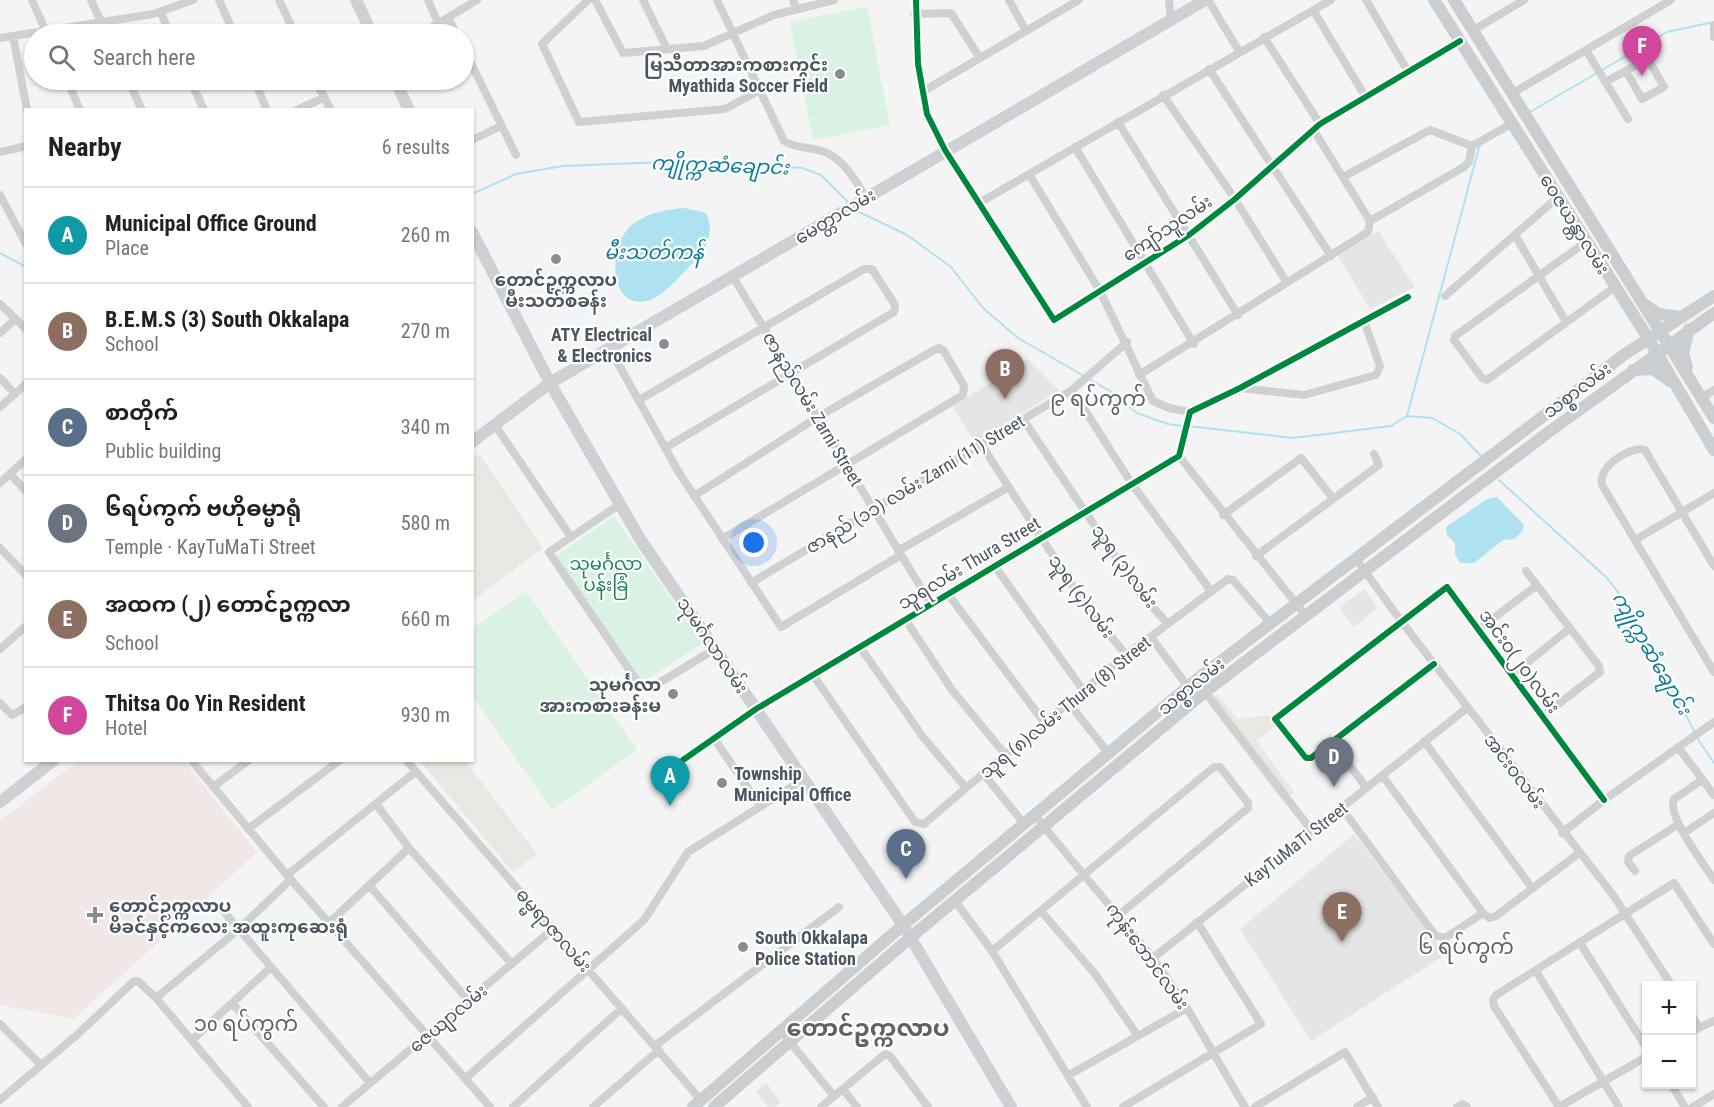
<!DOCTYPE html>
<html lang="en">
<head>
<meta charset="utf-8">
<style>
  :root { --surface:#fff; --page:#f2f2f2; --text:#222; --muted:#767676; --line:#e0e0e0; --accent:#ea580c }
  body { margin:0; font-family:"Roboto Condensed","Noto Sans Myanmar",sans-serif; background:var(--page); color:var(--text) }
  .controls { position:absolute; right:18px; bottom:18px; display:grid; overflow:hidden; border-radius:0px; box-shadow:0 2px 4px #0004 }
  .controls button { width:54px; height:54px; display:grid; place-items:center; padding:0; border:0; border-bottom:2px solid var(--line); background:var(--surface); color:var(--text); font:30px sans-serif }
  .you { position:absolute; left:754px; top:543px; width:21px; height:21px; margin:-15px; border:4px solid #fff; border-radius:50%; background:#1a73e8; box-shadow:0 0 0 9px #1a73e833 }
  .badge { display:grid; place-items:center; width:39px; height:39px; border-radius:50%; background:var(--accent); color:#fff; font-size:20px; font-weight:700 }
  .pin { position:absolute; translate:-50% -50px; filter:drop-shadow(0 2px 3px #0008) }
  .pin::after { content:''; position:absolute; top:32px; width:21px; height:18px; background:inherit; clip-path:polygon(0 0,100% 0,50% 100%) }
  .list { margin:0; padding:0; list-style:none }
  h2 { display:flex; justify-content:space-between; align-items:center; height:78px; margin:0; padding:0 24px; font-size:26px }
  h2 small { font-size:20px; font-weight:400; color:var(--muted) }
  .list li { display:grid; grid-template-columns:39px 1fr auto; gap:18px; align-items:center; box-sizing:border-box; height:96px; padding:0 24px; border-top:2px solid var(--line) }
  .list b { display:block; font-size:22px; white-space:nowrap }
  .list p { margin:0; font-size:20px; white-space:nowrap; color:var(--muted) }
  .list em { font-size:20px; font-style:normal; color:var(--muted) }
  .icon { flex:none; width:33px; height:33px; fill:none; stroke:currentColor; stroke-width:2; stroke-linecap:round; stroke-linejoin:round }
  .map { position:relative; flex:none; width:1714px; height:1107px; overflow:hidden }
  .search { position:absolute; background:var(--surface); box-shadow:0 2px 4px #0004; left:24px; top:24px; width:450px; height:66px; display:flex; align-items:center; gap:15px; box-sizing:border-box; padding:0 21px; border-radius:33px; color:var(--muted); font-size:22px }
  .panel { position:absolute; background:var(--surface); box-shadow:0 2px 4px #0004; left:24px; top:108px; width:450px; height:654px; border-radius:0px }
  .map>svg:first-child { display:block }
</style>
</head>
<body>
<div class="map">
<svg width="1714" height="1107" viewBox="0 0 1714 1107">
  <rect width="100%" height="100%" fill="#f4f4f4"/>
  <path fill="#e8e7e3" d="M479,454L543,548L473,600L472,459Z
    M1217,694L1237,719L1269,715L1276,725L1256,741L1294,792L1283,802L1207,702Z
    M420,761H465L537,854L513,872Z"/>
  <path fill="#e6e5e6" d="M1378,231L1415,287L1370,309L1338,256Z
    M1028,359L1059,391L975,442L952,407Z
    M1364,589L1378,608L1354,627L1339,608Z
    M1354,834L1446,954L1311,1041L1240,929Z
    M766,1083L781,1102L775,1107H768L756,1091Z"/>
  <path fill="#f1e7e6" d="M79,760L184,761L257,852L74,1019L0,1005V821Z"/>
  <path fill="#d9f2e3" d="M867,7L890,125L813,140L790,22Z
    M614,516L702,644L636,686L549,560Z
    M526,591L637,750L552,810L473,697V628Z"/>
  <path fill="#aee2f0" d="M685,208L706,213C715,232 707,249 693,263C681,275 664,296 647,301C608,310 607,244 633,224C648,213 667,209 685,208Z
    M1497,497L1524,525L1522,532L1514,539L1503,540L1474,563H1460L1455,554V543L1447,535L1446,527L1487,499Z"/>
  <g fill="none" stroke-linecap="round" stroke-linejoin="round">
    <path stroke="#aee2f0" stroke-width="2" d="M1602,70L1667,32L1714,22
      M1530,112L1597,73
      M472,194L516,174L563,166L690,161L802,168L821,175L849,203
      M855,210L907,235L951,267L983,308L1018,338L1110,391L1137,413L1168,424L1183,426
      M0,253L26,267
      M1407,416L1480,144
      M1188,426L1293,438L1391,426L1407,416L1432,418L1460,434L1480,455
      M1499,480L1607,578L1631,609L1695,733
      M1697,738L1714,763"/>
    <path stroke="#ced0d2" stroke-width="8" d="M32,0L47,34
      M91,0L107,34
      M219,0L234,34
      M279,0L295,34
      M428,0L439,25
      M588,0L542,44L579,122L725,109L760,90
      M595,0L623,53L704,46L774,15L834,0
      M643,0L667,49
      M717,0L784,141C798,150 815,146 829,154C846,163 856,182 866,197
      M793,0L796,9
      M916,0L918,64L927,114L945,150L1054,320L1189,235L1235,199L1320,124L1460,41
      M1009,0L1026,31
      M1169,0L1171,20
      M1208,0L1239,51
      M1366,0L1407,70
      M1313,10L1365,96
      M161,13L170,34
      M914,14L951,13L980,58
      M449,19L456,34
      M1714,25V37
      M1472,31L1524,0
      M421,34L477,0
      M13,36L27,110
      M1264,37L1320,124
      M0,38L153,14L193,0
      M464,49L516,155
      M1586,50L1628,119
      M1209,69L1331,256
      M67,80L80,110
      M128,80L142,110
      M190,80L204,110
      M254,80L267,110
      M315,80L331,110
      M1605,82L1648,59L1664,87L1642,99L1626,71
      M922,92L1079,0
      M1511,94L1671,0
      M1163,95L1235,199L1287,283
      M297,110L323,98
      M1118,122L1238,315
      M1313,129L1370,221
      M472,140L501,126
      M1075,147L1194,344
      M0,152L26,146
      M1029,174L1100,291L1153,401L1169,408L1190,412
      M1343,177L1430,130L1472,146L1513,123
      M0,195L26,244
      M979,203L1331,0
      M1370,221L1464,167L1469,162L1472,146
      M1515,235L1566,322
      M1586,242L1455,336L1454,340L1482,378L1487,380L1615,287
      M733,277L931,604
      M1445,296L1558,197
      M0,304L26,329
      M0,333L15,319
      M610,349L678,471L781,627L901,555
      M1139,375L1368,232L1370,221
      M0,378L15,394
      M1240,388L1304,395L1376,375L1380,366L1364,321
      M1072,390L1132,484L1211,591
      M1701,398L1714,390
      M639,400L864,269H872L895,305L894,312L665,448
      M0,407L26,384
      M1023,419L1139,592L1168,624
      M495,425L571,537
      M981,444L1081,599L1126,655
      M1179,456L1305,615
      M10,474L26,491
      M0,483L26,459
      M694,496L818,417L934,350L939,348L944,351L964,386L963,395L722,539
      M620,504L549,552L641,687L649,689L715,649
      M1223,515L1301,458L1332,497
      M1637,539L1714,493
      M0,548L26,575
      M898,551L1007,488
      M1256,556L1379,465L1374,454
      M1356,559L1401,621L1613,895L1672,986
      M994,565L1083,690
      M1714,566L1645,450C1631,445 1597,467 1602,485L1714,672
      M1526,571L1599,666L1600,672L1543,716
      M751,583L1072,390L1127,342
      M948,594L1044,722
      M905,619L952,690L1005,754
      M1478,630L1536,586
      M1151,637L1188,687
      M860,647L923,737L966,788L1126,655L1228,579L1233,580L1270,623
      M0,649L26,626
      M1434,664L1311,758H1306L1275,719L1447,587L1604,800
      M813,675L915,822L924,824L966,788
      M1512,675L1569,629
      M1196,680L1312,831
      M1068,702L1109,754
      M0,703L12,715L26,707
      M713,737L760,806
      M1424,741L1532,888
      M1332,742L1366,787
      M1678,747L1714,795
      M191,760L287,875L490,1107
      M406,760L701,1100
      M683,760L756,709L1179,456L1190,412L1240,388L1408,297
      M983,773L1025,825
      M1382,775L1483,913
      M1702,780L1674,799C1666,815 1704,864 1714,880
      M213,787L249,760
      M376,804L409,848L512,964
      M1341,807L1435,935L1445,938L1483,913L1489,918L1496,916L1579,853
      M1035,816L1153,958L1187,1008L1245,1107
      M248,829L340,760
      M1562,833L1604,800L1714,722
      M1684,833L1714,813
      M1635,871L1628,862L1629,856L1679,824
      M287,875L415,772
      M369,885L468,1000
      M955,901L992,951L1087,1107
      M220,907L370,1083
      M1041,911L1095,974L1138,1036
      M330,922L409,848
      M1580,943L1646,1047
      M992,951L1214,767H1220L1248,803V808L1119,915
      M1153,958L1467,708
      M1536,971L1619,1107
      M156,998L239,929L291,879
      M232,1003L324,1107
      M1692,1016L1699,1027
      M0,1024L41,1065
      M781,1031L834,1096
      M1692,1031L1714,1021
      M192,1040L271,967
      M656,1045L839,907
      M1069,1075L1187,1008
      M466,1078L644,920L688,852L804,779
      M1671,1084L1685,1107
      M843,1089L857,1107
      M0,1100L78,1034L134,981H138L156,998L248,1107
      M342,1107L553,929
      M513,1107L622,1008
      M593,1107L659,1050
      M821,1107L885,1054L890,1056L928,1107
      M1123,1107L1261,1024L1197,922
      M1255,1107L1345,1052L1378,1107
      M1357,1107L1373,1097
      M1457,1107L1463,1104L1467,1107
      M1559,1107L1494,1006L1493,1000L1496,995L1674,883L1714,944
      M1559,1107L1646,1057
      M1693,1107L1714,1094"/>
    <path stroke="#ced0d4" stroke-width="12" d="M356,0L372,34
      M395,80L409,110
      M472,232L550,383L640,539L903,925L1011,1107
      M472,442L550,383L1205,0
      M0,802L54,760"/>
    <path stroke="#caced1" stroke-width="12" d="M1434,0L1648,338L1714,450
      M1454,0L1714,418
      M1644,304L1658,314L1681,317
      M1687,367L1683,353L1689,329
      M1633,370L1653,369L1670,381
      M693,1107L903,925L1196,680L1625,354L1714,296
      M714,1107L911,937L1205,692L1550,431L1714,313"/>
    <defs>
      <path id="cycleway" d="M916,0L918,64L927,114L945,150L1054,320L1189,235L1235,199L1320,124L1460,41
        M1434,664L1311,758H1306L1275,719L1447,587L1604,800
        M683,760L756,709L1179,456L1190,412L1240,388L1408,297"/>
    </defs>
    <use href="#cycleway" stroke="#fff" stroke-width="10"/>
    <use href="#cycleway" stroke="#00873e" stroke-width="6"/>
  </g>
  <g fill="#868d94" stroke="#fff" stroke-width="2">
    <circle cx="840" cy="74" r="6"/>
    <circle cx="556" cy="259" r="6"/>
    <circle cx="664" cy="344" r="6"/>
    <circle cx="673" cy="694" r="6"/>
    <circle cx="722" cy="783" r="6"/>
    <path d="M92 906h6v6h6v6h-6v6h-6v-6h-6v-6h6z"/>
    <circle cx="743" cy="947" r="6"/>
  </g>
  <g text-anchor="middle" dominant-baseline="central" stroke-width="4.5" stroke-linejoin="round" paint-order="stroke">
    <g font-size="18" font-weight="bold" fill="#4a5661" stroke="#fff" text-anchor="end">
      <text x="828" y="64">မြသီတာအားကစားကွင်း<tspan x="828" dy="21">Myathida Soccer Field</tspan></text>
      <text x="556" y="279" text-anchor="middle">တောင်ဥက္ကလာပ<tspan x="556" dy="21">မီးသတ်စခန်း</tspan></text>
      <text x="652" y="334">ATY Electrical<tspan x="652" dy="21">&amp; Electronics</tspan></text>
      <text x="661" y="684">သုမင်္ဂလာ<tspan x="661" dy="21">အားကစားခန်းမ</tspan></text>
      <text x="734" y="773" text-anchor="start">Township<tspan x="734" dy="21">Municipal Office</tspan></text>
      <text x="109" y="905" text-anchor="start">တောင်ဥက္ကလာပ<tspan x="109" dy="21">မိခင်နှင့်ကလေး အထူးကုဆေးရုံ</tspan></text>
      <text x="755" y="937" text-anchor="start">South Okkalapa<tspan x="755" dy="21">Police Station</tspan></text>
    </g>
    <g font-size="18" fill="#4a5661" stroke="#fff">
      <text transform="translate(835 216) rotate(-31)">မေတ္တာလမ်း</text>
      <text transform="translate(1575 224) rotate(58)">ဝေဇယန္တာလမ်း</text>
      <text transform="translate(1167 228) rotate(-34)">ကျော်သူလမ်း</text>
      <text transform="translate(1577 390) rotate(-37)">သစ္စာလမ်း</text>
      <text transform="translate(813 409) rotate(59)">ဇာနည်လမ်း Zarni Street</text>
      <text transform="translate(915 484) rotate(-31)">ဇာနည် (၁၁) လမ်း Zarni (11) Street</text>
      <text transform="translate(969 563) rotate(-31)">သူရလမ်း Thura Street</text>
      <text transform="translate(1125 566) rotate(54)">သူရ (၃)လမ်း</text>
      <text transform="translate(1082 596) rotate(54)">သူရ (၄)လမ်း</text>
      <text transform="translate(713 645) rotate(56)">သုမင်္ဂလာလမ်း</text>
      <text transform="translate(1520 661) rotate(54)">အင်းဝ(၂၀)လမ်း</text>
      <text transform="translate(1191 686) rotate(-39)">သစ္စာလမ်း</text>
      <text transform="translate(1065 707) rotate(-39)">သူရ (၈)လမ်း Thura (8) Street</text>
      <text transform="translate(1515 771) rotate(53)">အင်းဝလမ်း</text>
      <text transform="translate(1296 844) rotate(-38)">KayTuMaTi Street</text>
      <text transform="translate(554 930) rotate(49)">ဓမ္မရာဇာလမ်း</text>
      <text transform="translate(1148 956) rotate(54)">ကုန်းဘောင်လမ်း</text>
      <text transform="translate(448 1018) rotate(-40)">ဇေယျာလမ်း</text>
    </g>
    <g font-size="18" fill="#17864f" stroke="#fff">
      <text x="606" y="563">သုမင်္ဂလာ<tspan x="606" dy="21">ပန်းခြံ</tspan></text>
    </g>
    <g font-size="20" font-style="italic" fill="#0c7c9b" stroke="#fff">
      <text transform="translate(720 165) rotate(2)">ကျိုက္ကဆံချောင်း</text>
      <text x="654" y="252">မီးသတ်ကန်</text>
      <text transform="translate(1652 653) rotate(60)">ကျိုက္ကဆံချောင်း</text>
    </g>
    <g font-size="21" fill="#5f6368" stroke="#fff">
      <text x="1098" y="399">၉ ရပ်ကွက်</text>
      <text x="1466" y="947">၆ ရပ်ကွက်</text>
      <text x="246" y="1024">၁o ရပ်ကွက်</text>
    </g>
    <g font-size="24" font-weight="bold" fill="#5f6368" stroke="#fff">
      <text x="868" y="1028">တောင်ဥက္ကလာပ</text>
    </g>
  </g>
</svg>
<div class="controls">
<button>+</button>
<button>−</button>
</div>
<div class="you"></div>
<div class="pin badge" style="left:670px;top:806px;background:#0f9aa8">A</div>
<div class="pin badge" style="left:1005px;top:399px;background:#8d6e63">B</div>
<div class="pin badge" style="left:906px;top:879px;background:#5c6f8a">C</div>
<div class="pin badge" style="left:1334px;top:787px;background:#6b7280">D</div>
<div class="pin badge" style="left:1342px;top:942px;background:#8d6e63">E</div>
<div class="pin badge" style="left:1642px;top:76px;background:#d1479c">F</div>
<div class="search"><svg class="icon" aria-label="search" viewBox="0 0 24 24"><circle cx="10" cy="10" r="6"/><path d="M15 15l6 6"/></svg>Search here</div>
<section class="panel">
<h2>Nearby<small>6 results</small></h2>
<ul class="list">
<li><span class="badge" style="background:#0f9aa8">A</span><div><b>Municipal Office Ground</b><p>Place</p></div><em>260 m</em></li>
<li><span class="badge" style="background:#8d6e63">B</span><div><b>B.E.M.S (3) South Okkalapa</b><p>School</p></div><em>270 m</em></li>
<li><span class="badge" style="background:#5c6f8a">C</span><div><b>စာတိုက်</b><p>Public building</p></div><em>340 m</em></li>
<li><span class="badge" style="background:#6b7280">D</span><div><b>၆ရပ်ကွက် ဗဟိုဓမ္မာရုံ</b><p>Temple · KayTuMaTi Street</p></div><em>580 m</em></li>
<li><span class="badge" style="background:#8d6e63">E</span><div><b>အထက (၂) တောင်ဥက္ကလာ</b><p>School</p></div><em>660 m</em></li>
<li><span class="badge" style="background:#d1479c">F</span><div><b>Thitsa Oo Yin Resident</b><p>Hotel</p></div><em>930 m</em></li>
</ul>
</section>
</div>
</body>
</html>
